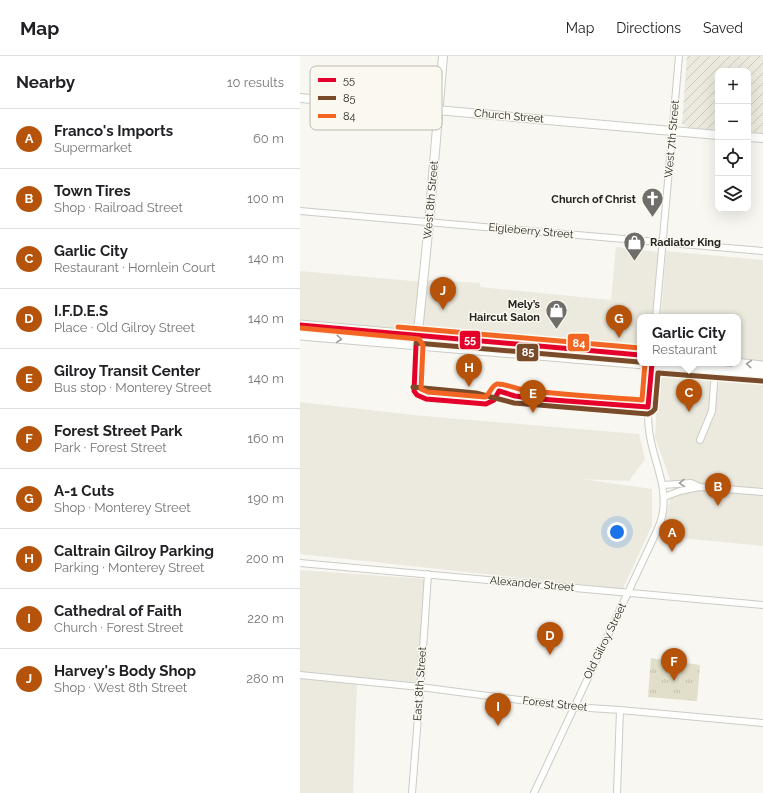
<!DOCTYPE html>
<html lang="en">
<head>
<meta charset="utf-8">
<style>
  :root { --surface:#fff; --page:#f2f2f2; --text:#202124; --muted:#757577; --line:#e0e0e0; --accent:#b45309 }
  body { margin:0; font-family:Raleway,sans-serif; background:var(--page); color:var(--text) }
  .controls { position:absolute; right:12px; top:12px; display:grid; overflow:hidden; border-radius:8px; box-shadow:0 4px 16px #0002 }
  .controls button { width:36px; height:36px; display:grid; place-items:center; padding:0; border:0; border-bottom:1px solid var(--line); background:var(--surface); color:var(--text); font:20px sans-serif }
  .you { position:absolute; left:317px; top:476px; width:14px; height:14px; margin:-10px; border:3px solid #fff; border-radius:50%; background:#1a73e8; box-shadow:0 0 0 6px #1a73e833 }
  .badge { display:grid; place-items:center; width:26px; height:26px; border-radius:50%; background:var(--accent); color:#fff; font-size:13px; font-weight:700 }
  .pin { position:absolute; translate:-50% -33px; filter:drop-shadow(0 1px 2px #0008) }
  .pin::after { content:''; position:absolute; top:21px; width:14px; height:12px; background:inherit; clip-path:polygon(0 0,100% 0,50% 100%) }
  .popup { position:absolute; left:337px; top:258px; width:104px; height:52px; box-sizing:border-box; display:grid; place-content:center; border-radius:8px; background:var(--surface); filter:drop-shadow(0 1px 3px #0005); font-size:13px; white-space:nowrap; color:var(--muted) }
  .popup b { font-size:15px; color:var(--text) }
  .popup::after { content:''; position:absolute; left:50%; top:100%; margin-left:-8px; border:8px solid transparent; border-top-color:var(--surface) }
  .list { margin:0; padding:0; list-style:none }
  h2 { display:flex; justify-content:space-between; align-items:center; height:52px; margin:0; padding:0 16px; font-size:17px }
  h2 small { font-size:13px; font-weight:400; color:var(--muted) }
  .list li { display:grid; grid-template-columns:26px 1fr auto; gap:12px; align-items:center; box-sizing:border-box; height:60px; padding:0 16px; border-top:1px solid var(--line) }
  .list b { display:block; font-size:15px; white-space:nowrap }
  .list p { margin:0; font-size:13px; white-space:nowrap; color:var(--muted) }
  .list em { font-size:13px; font-style:normal; color:var(--muted) }
  .icon { flex:none; width:22px; height:22px; fill:none; stroke:currentColor; stroke-width:2; stroke-linecap:round; stroke-linejoin:round }
  .map { position:relative; flex:none; width:463px; height:737px; overflow:hidden }
  header { display:flex; align-items:center; gap:24px; box-sizing:border-box; height:56px; padding:0 20px; background:var(--surface); border-bottom:1px solid var(--line) }
  header strong { font-size:19px }
  nav { display:flex; gap:22px; margin-inline-start:auto; font-size:14px }
  main { display:flex }
  aside { flex:1; background:var(--surface) }
  .map>svg:first-child { display:block }
</style>
</head>
<body>
<header>
<strong>Map</strong>
<nav><a>Map</a><a>Directions</a><a>Saved</a></nav>
</header>
<main>
<aside>
<h2>Nearby<small>10 results</small></h2>
<ul class="list">
<li><span class="badge">A</span><div><b>Franco's Imports</b><p>Supermarket</p></div><em>60 m</em></li>
<li><span class="badge">B</span><div><b>Town Tires</b><p>Shop · Railroad Street</p></div><em>100 m</em></li>
<li><span class="badge">C</span><div><b>Garlic City</b><p>Restaurant · Hornlein Court</p></div><em>140 m</em></li>
<li><span class="badge">D</span><div><b>I.F.D.E.S</b><p>Place · Old Gilroy Street</p></div><em>140 m</em></li>
<li><span class="badge">E</span><div><b>Gilroy Transit Center</b><p>Bus stop · Monterey Street</p></div><em>140 m</em></li>
<li><span class="badge">F</span><div><b>Forest Street Park</b><p>Park · Forest Street</p></div><em>160 m</em></li>
<li><span class="badge">G</span><div><b>A-1 Cuts</b><p>Shop · Monterey Street</p></div><em>190 m</em></li>
<li><span class="badge">H</span><div><b>Caltrain Gilroy Parking</b><p>Parking · Monterey Street</p></div><em>200 m</em></li>
<li><span class="badge">I</span><div><b>Cathedral of Faith</b><p>Church · Forest Street</p></div><em>220 m</em></li>
<li><span class="badge">J</span><div><b>Harvey's Body Shop</b><p>Shop · West 8th Street</p></div><em>280 m</em></li>
</ul>
</aside>
<div class="map">
<svg width="463" height="737" viewBox="0 0 463 737">
  <defs>
    <pattern id="industrial-furrows" width="10" height="10" patternUnits="userSpaceOnUse"><rect width="10" height="10" fill="#eceade"/><path d="M-1 1l2-2M0 10L10 0M9 11l2-2" fill="none" stroke="#cac9be"/></pattern>
    <pattern id="park-tufts" width="24" height="20" patternUnits="userSpaceOnUse"><rect width="24" height="20" fill="#e1dec9"/><path d="M3 7l-1-3M5 7V3M7 7l1-3M15 17l-1-3M17 17v-4M19 17l1-3" fill="none" stroke="#c1beac"/></pattern>
  </defs>
  <rect width="100%" height="100%" fill="#f8f7f2"/>
  <path fill="#eceade" d="M316,191L358,196L352,261H340V297L0,264V215L113,225L130,224L180,227V231L311,244Z
    M366,195L463,204V490L361,480L373,432L355,381L359,307H438V261H361Z
    M0,346L113,359L339,378L345,403L329,425L282,423L352,433V469L323,533L0,498Z
    M0,514L125,523L118,628L57,625L53,737H0Z"/>
  <path fill="url(#industrial-furrows)" d="M387,0H463V77L448,76V15H418V74L389,72L382,68Z"/>
  <path fill="url(#park-tufts)" d="M351,602L400,609L397,645L348,641Z"/>
  <g fill="none" stroke-linecap="round" stroke-linejoin="round">
    <defs>
      <path id="minor" d="M0,155L463,195
        M356,261L379,0
        M400,384L412,355L415,314
        M363,429L391,427L400,431L463,436
        M364,441L380,435L400,431
        M0,507L463,549
        M0,619L120,631L274,651L320,654L463,667
        M112,737L121,623L128,518
        M234,737L354,481C358,473 362,464 363,455C367,426 352,402 349,374C346,352 350,329 352,307
        M317,737L320,654"/>
      <path id="tertiary" d="M0,42L418,79
        M448,81L463,82
        M117,286L129,167L143,0"/>
      <path id="secondary" d="M0,269L340,299
        M0,279L463,318
        M435,307L463,310"/>
    </defs>
    <use href="#minor" stroke="#cbcbc7" stroke-width="8"/>
    <use href="#tertiary" stroke="#cbcbc7" stroke-width="10"/>
    <use href="#secondary" stroke="#cbcbc7" stroke-width="11"/>
    <use href="#minor" stroke="#fefefd" stroke-width="6"/>
    <use href="#tertiary" stroke="#fefefd" stroke-width="8"/>
    <use href="#secondary" stroke="#fefefd" stroke-width="9"/>
    <defs>
      <path id="bus-1" d="M0,269L340,299
        M116,289L114,335L117,339L126,343L186,348L194,344L199,335
        M199,335L215,340L239,343L348,351
        M348,351L352,307"/>
      <path id="bus-2" d="M116,287L339,306
        M113,331L176,337L214,347L348,358L352,356L355,353L358,317L462,325"/>
      <path id="bus-3" d="M98,271L340,292
        M1,272L119,283L123,289L121,333L128,336L185,341C190,338 191,330 197,328C202,327 218,333 224,334C263,339 303,341 342,344L345,307"/>
    </defs>
    <use href="#bus-1" stroke="#fbf9ef" stroke-width="8"/>
    <use href="#bus-2" stroke="#fbf9ef" stroke-width="8"/>
    <use href="#bus-3" stroke="#fbf9ef" stroke-width="8"/>
    <use href="#bus-1" stroke="#e4002b" stroke-width="5"/>
    <use href="#bus-2" stroke="#7a4b2a" stroke-width="5"/>
    <use href="#bus-3" stroke="#f26522" stroke-width="5"/>
  </g>
  <defs><path id="oneway-chevron" d="M-2-3.5L2.5 0L-2 3.5" fill="none" stroke-width="1.6" stroke-linecap="round" stroke-linejoin="round"/></defs>
  <g stroke="#9c9c9a">
    <use href="#oneway-chevron" transform="translate(39 283) rotate(5)"/>
    <use href="#oneway-chevron" transform="translate(449 308) rotate(-175)"/>
    <use href="#oneway-chevron" transform="translate(382 427) rotate(178)"/>
  </g>
  <defs>
    <symbol id="church-pin" viewBox="-11 -11 22 30"><path d="M0 17L-7.5 6A9.5 9.5 0 1 1 7.5 6Z" fill="#6f6e6a" stroke="#fbf9ef"/><path d="M-1.2-6h2.4v3.5h3.3v2.4h-3.3V6h-2.4V-.1h-3.3v-2.4h3.3Z" fill="#fff"/></symbol>
    <symbol id="shop-pin" viewBox="-11 -11 22 30"><path d="M0 17L-7.5 6A9.5 9.5 0 1 1 7.5 6Z" fill="#6f6e6a" stroke="#fbf9ef"/><path d="M-5-2.5h2.3a2.7 3.5 0 0 1 5.4 0H5L5.5 6h-11ZM-1.5-2.5h3a1.5 2.3 0 0 0-3 0Z" fill="#fff"/></symbol>
  </defs>
  <g fill-rule="evenodd">
    <use href="#church-pin" x="340" y="130" width="25" height="34"/>
    <use href="#shop-pin" x="322" y="174" width="25" height="34"/>
    <use href="#shop-pin" x="244" y="242" width="25" height="34"/>
  </g>
  <g text-anchor="middle" dominant-baseline="central" stroke-width="3" stroke-linejoin="round" paint-order="stroke">
    <g font-size="11" fill="#252521" stroke="#fbf9ef">
      <text transform="translate(209 60) rotate(5)">Church Street</text>
      <text transform="translate(372 83) rotate(-85)">West 7th Street</text>
      <text transform="translate(131 144) rotate(-85)">West 8th Street</text>
      <text transform="translate(231 175) rotate(5)">Eigleberry Street</text>
      <text transform="translate(232 528) rotate(5)">Alexander Street</text>
      <text transform="translate(305 585) rotate(-64)">Old Gilroy Street</text>
      <text transform="translate(120 628) rotate(-86)">East 8th Street</text>
      <text transform="translate(255 648) rotate(6)">Forest Street</text>
    </g>
    <g font-size="11" font-weight="bold" fill="#252521" stroke="#fbf9ef" text-anchor="end">
      <text x="336" y="143">Church of Christ</text>
      <text x="350" y="186" text-anchor="start">Radiator King</text>
      <text x="240" y="248">Mely’s<tspan x="240" dy="13">Haircut Salon</tspan></text>
    </g>
  </g>
  <rect x="10" y="10" width="132" height="64" rx="6" fill="#fbf9ef" stroke="#bbb9b1" stroke-width="1"/>
  <rect x="18" y="22" width="18" height="4" fill="#e4002b"/>
  <rect x="18" y="40" width="18" height="4" fill="#7a4b2a"/>
  <rect x="18" y="58" width="18" height="4" fill="#f26522"/>
  <g font-size="11" fill="#252521">
    <text x="43" y="28">55</text>
    <text x="43" y="46">85</text>
    <text x="43" y="64">84</text>
  </g>
  <g stroke="#fbf9ef" stroke-width="1.5">
    <rect x="159" y="274" width="22" height="20" rx="4" fill="#e4002b"/>
    <rect x="267" y="277" width="23" height="19" rx="4" fill="#f26522"/>
    <rect x="216" y="287" width="23" height="19" rx="4" fill="#7a4b2a"/>
  </g>
  <g font-size="11" text-anchor="middle" font-weight="bold" fill="#fff">
    <text x="170" y="288">55</text>
    <text x="279" y="291">84</text>
    <text x="228" y="300">85</text>
  </g>
</svg>
<div class="controls">
<button>+</button>
<button>−</button>
<button><svg class="icon" aria-label="locate" viewBox="0 0 24 24"><circle cx="12" cy="12" r="6"/><path d="M12 2v4M12 18v4M2 12h4M18 12h4"/></svg></button>
<button><svg class="icon" aria-label="layers" viewBox="0 0 24 24"><path d="M12 4l9 5-9 5-9-5zM3 14l9 5 9-5"/></svg></button>
</div>
<div class="you"></div>
<div class="pin badge" style="left:372px;top:496px">A</div>
<div class="pin badge" style="left:418px;top:450px">B</div>
<div class="pin badge" style="left:389px;top:356px">C</div>
<div class="popup"><b>Garlic City</b>Restaurant</div>
<div class="pin badge" style="left:250px;top:599px">D</div>
<div class="pin badge" style="left:233px;top:357px">E</div>
<div class="pin badge" style="left:374px;top:625px">F</div>
<div class="pin badge" style="left:319px;top:282px">G</div>
<div class="pin badge" style="left:169px;top:331px">H</div>
<div class="pin badge" style="left:198px;top:670px">I</div>
<div class="pin badge" style="left:143px;top:254px">J</div>
</div>
</main>
</body>
</html>
